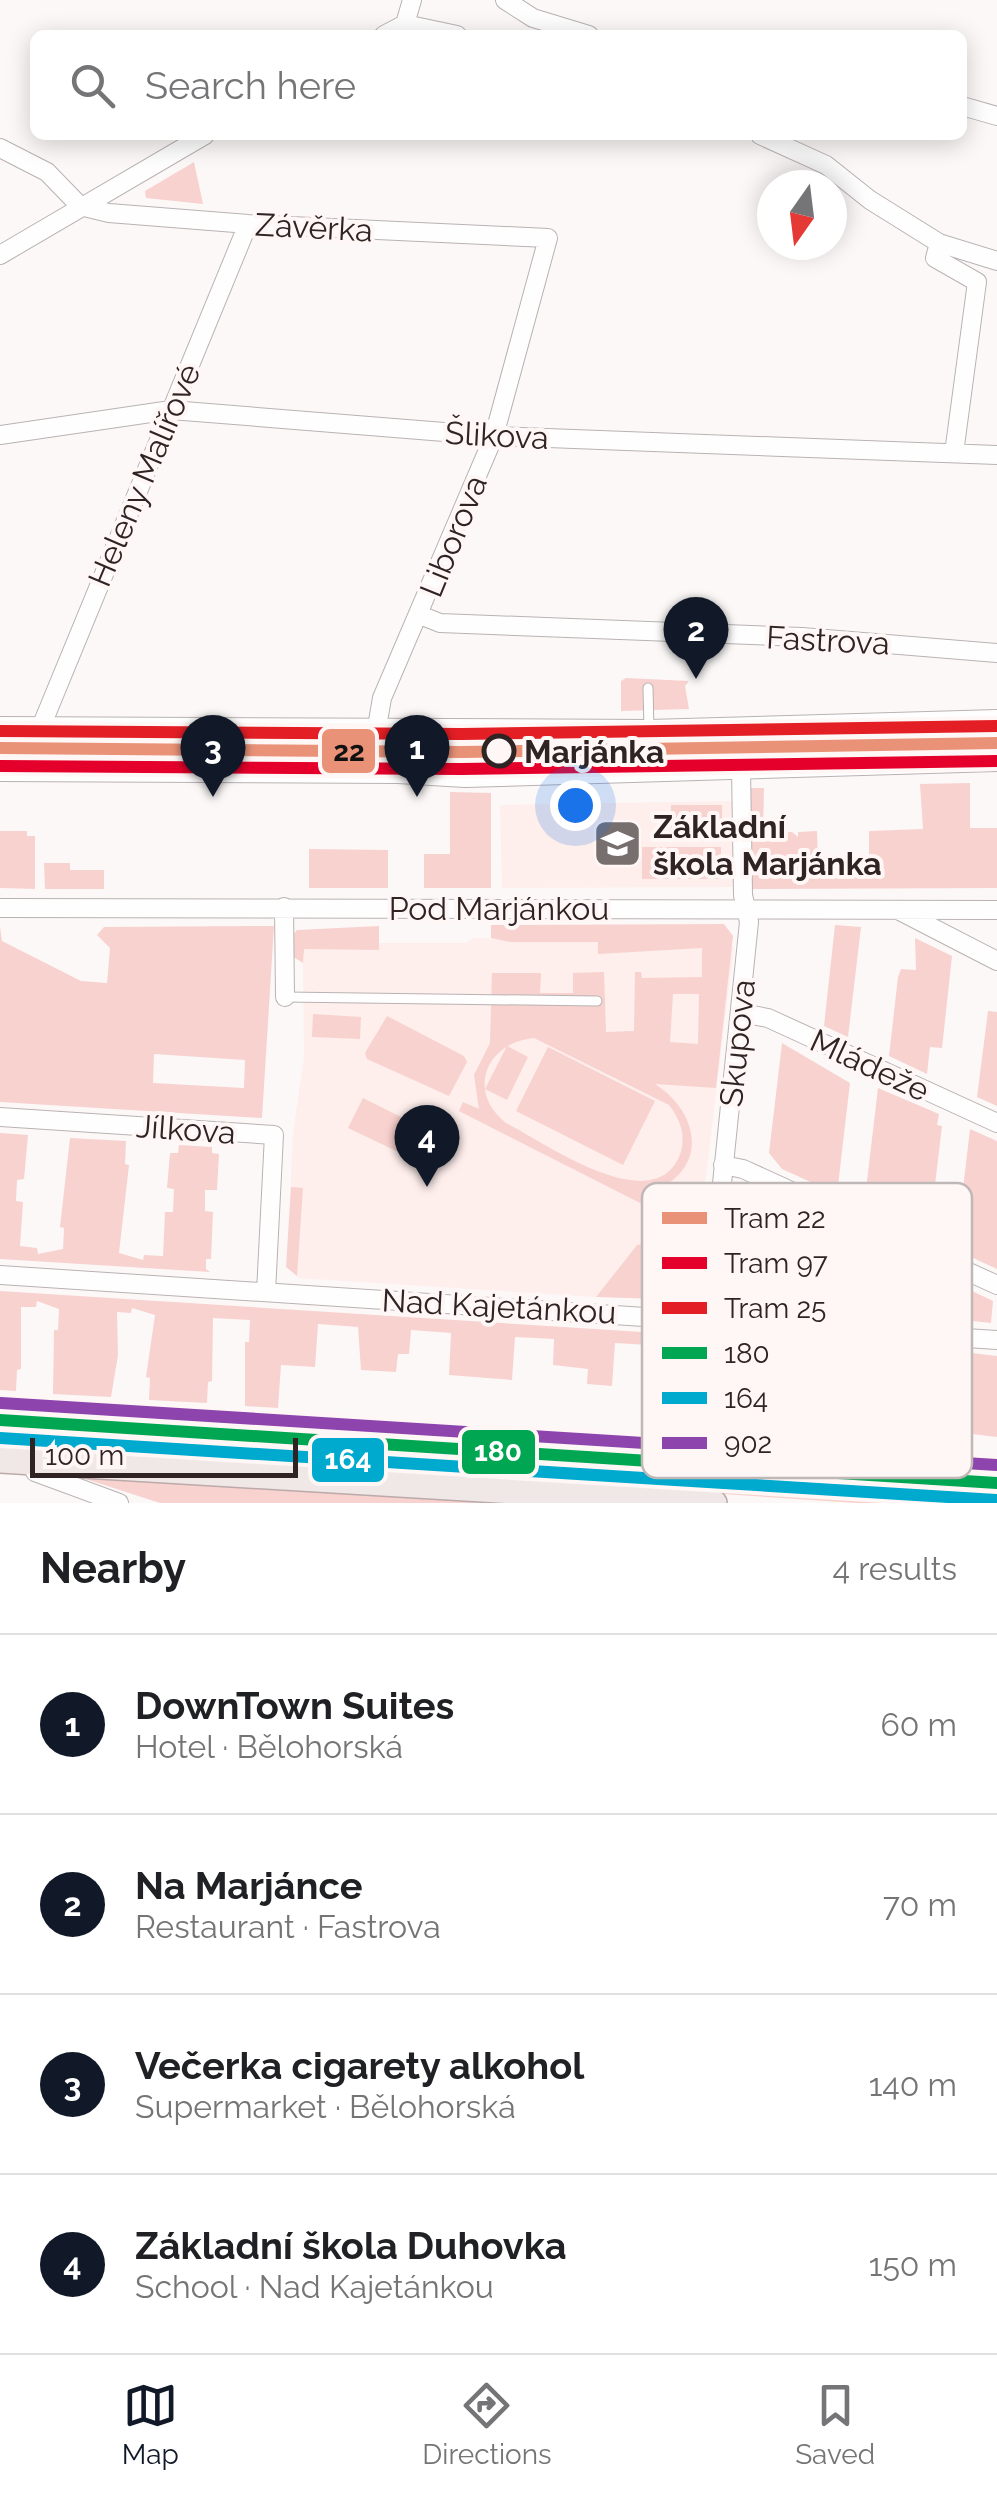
<!DOCTYPE html>
<html lang="en">
<head>
<meta charset="utf-8">
<style>
  :root { --surface:#fff; --page:#f6f6f6; --text:#202124; --muted:#757577; --line:#e0e0e0; --accent:#111827 }
  body { margin:0; font-family:Raleway,sans-serif; background:var(--page); color:var(--text) }
  .compass { position:absolute; left:757px; top:170px; width:90px; height:90px; border-radius:50%; background:var(--surface); box-shadow:0 5px 25px #0003; rotate:194deg }
  .scale { position:absolute; left:30px; bottom:25px; width:268px; box-sizing:border-box; padding-left:10px; border:5px solid #302323; border-top:0; font-size:28px; line-height:35px; white-space:nowrap; color:#302323; -webkit-text-stroke:8px #fef7f6; paint-order:stroke }
  .you { position:absolute; left:575px; top:805px; width:35px; height:35px; margin:-25px; border:8px solid #fff; border-radius:50%; background:#1a73e8; box-shadow:0 0 0 15px #1a73e833 }
  .badge { display:grid; place-items:center; width:65px; height:65px; border-radius:50%; background:var(--accent); color:#fff; font-size:32px; font-weight:700 }
  .pin { position:absolute; translate:-50% -82px; filter:drop-shadow(0 2px 5px #0008) }
  .pin::after { content:''; position:absolute; top:52px; width:35px; height:30px; background:inherit; clip-path:polygon(0 0,100% 0,50% 100%) }
  .list { margin:0; padding:0; list-style:none }
  h2 { display:flex; justify-content:space-between; align-items:center; height:130px; margin:0; padding:0 40px; font-size:42px }
  h2 small { font-size:32px; font-weight:400; color:var(--muted) }
  .list li { display:grid; grid-template-columns:65px 1fr auto; gap:30px; align-items:center; box-sizing:border-box; height:180px; padding:0 40px; border-top:2px solid var(--line) }
  .list b { display:block; font-size:38px; white-space:nowrap }
  .list p { margin:0; font-size:32px; white-space:nowrap; color:var(--muted) }
  .list em { font-size:32px; font-style:normal; color:var(--muted) }
  .icon { flex:none; width:55px; height:55px; fill:none; stroke:currentColor; stroke-width:2; stroke-linecap:round; stroke-linejoin:round }
  .map { position:relative; flex:none; width:997px; height:1503px; overflow:hidden }
  .search { position:absolute; background:var(--surface); box-shadow:0 5px 25px #0003; left:30px; right:30px; top:30px; height:110px; display:flex; align-items:center; gap:25px; box-sizing:border-box; padding:0 35px; border-radius:15px; color:var(--muted); font-size:38px }
  .sheet { height:850px; background:var(--surface) }
  nav { display:flex; justify-content:space-around; align-items:center; box-sizing:border-box; height:140px; border-top:2px solid var(--line); background:var(--surface); font-size:28px; color:var(--muted) }
  nav a { display:grid; justify-items:center; gap:5px }
  nav .on { color:var(--accent) }
  .map>svg:first-child { display:block }
</style>
</head>
<body>
<div class="map">
<svg width="997" height="1503" viewBox="0 0 997 1503">
  <rect width="100%" height="100%" fill="#fcf8f8"/>
  <path fill="#feeeec" d="M734,801L733,887L502,888L500,805Z
    M474,938L598,942V953L734,946L701,1216L670,1239L637,1245L596,1297L298,1278L287,1266L293,1134L304,1058L303,949H378L379,943H466Z"/>
  <path fill="#f8d2cf" fill-rule="evenodd" d="M194,162L203,204L146,198L145,191Z
    M626,678L689,681L685,686L689,709L621,711V681Z
    M921,732L922,756L657,761L656,745L586,747V739Z
    M0,738H347L352,743V764L0,761Z
    M970,783V828H997V888L750,889L748,788H764L763,833L792,832L798,837V832L817,831L818,862L869,861V831L923,829L920,784Z
    M450,792L491,793V888H424V854H450Z
    M671,805H722V837L671,836Z
    M0,831H27V836H35V889L0,888Z
    M642,847H721V879H642Z
    M309,849L388,850V888H309Z
    M44,863H70V870H104V889H45Z
    M724,924L733,936L716,1088L655,1084C702,1114 709,1174 647,1193L652,1196L646,1206L459,1111L463,1102L479,1109L474,1075L490,1043L492,973H541L540,993H573V973L604,972L606,1032L634,1031L635,972H641L642,978L702,977V948L598,954V942H510L491,938V925ZM673,994H699L698,1044L670,1042ZM534,1038L669,1105C681,1120 687,1138 679,1157C651,1219 545,1143 506,1123C466,1092 486,1042 534,1038Z
    M835,925L861,927L848,1037L824,1026Z
    M274,926L262,1118L0,1102V927L2,941L81,981L107,983L110,948L97,935L104,927ZM154,1054L245,1060L244,1088L153,1083Z
    M379,926V950L304,949L303,963L292,956L291,937L297,930Z
    M915,938L952,956L942,1048L930,1047L927,1074L889,1056L898,977L901,969L916,970Z
    M988,1011L997,1012V1106L977,1097Z
    M313,1014L361,1017L360,1039L312,1037Z
    M387,1016L464,1056L467,1062L449,1096L367,1059L365,1053Z
    M782,1043L850,1083L837,1194L782,1169L769,1153Z
    M507,1046L528,1057L507,1100L485,1089Z
    M548,1047L655,1101L623,1165L516,1111Z
    M878,1088L939,1114L937,1125L942,1126L929,1236L868,1209L870,1198H865Z
    M363,1098L427,1130L411,1158L348,1128Z
    M970,1129L997,1141V1269L960,1252L961,1241L957,1240Z
    M0,1133L28,1135L24,1179L17,1180L16,1201L23,1202L20,1246L37,1248L38,1254L63,1249L64,1228L60,1227L70,1138L126,1141L125,1164L129,1165L119,1253L143,1260L144,1255L163,1256L165,1212H173L174,1189L167,1188L170,1153H178L179,1145L212,1147V1153L219,1154L217,1190H205V1211L213,1212L211,1259H206V1269L210,1272L0,1259Z
    M291,1187L303,1188L297,1276L286,1267Z
    M737,1191L769,1195L930,1271L934,1266L973,1284L972,1291L993,1301L991,1323L928,1316L929,1307L969,1312L971,1294L931,1290V1285L758,1265L764,1215L734,1212Z
    M701,1216L689,1300L596,1297L637,1245L670,1239Z
    M0,1291L705,1336L702,1385L647,1388L649,1345L615,1343L612,1386L587,1384L588,1369L553,1365L554,1339L515,1337L512,1380L449,1375L451,1333L411,1330L409,1354H398L396,1372L361,1370L358,1327L318,1324L315,1367L281,1365L278,1408L245,1406V1342H249L250,1320L213,1318L212,1381L208,1382L207,1403L149,1400L150,1378L146,1377L155,1315L132,1308L131,1313L117,1312L118,1355L111,1397L53,1394L54,1330H58L59,1309L37,1301L36,1307H21V1369L17,1370L16,1391L0,1390Z
    M947,1350L997,1356V1437L938,1430Z
    M0,1430L506,1463L515,1469L514,1476L0,1450Z
    M568,1468L695,1475L694,1492L570,1483Z
    M67,1473L530,1503H160Z
    M709,1477L997,1496V1503H856L707,1493Z"/>
  <g fill="none" stroke-linecap="round" stroke-linejoin="round">
    <defs>
      <path id="service" d="M648,688L649,730
        M285,997L597,1001"/>
      <path id="minor" d="M505,0L533,18L589,35
        M405,24L412,0
        M384,35L405,24L457,35
        M962,106L997,116
        M760,135L826,165L870,200L939,243L997,261
        M0,148L47,172L80,206
        M80,206L109,213L248,224L548,238L494,436L382,698L369,773
        M939,243L935,258L977,282L954,453
        M0,255L205,135
        M0,435L171,410L494,436L997,455
        M420,615L440,623L802,637L997,653
        M41,727L248,224
        M284,907L285,997
        M0,908L997,910
        M900,911L997,961
        M742,1013L768,1018L997,1123
        M0,1117L274,1135L266,1292
        M723,1165L743,1169L997,1285
        M0,1275L997,1340
        M708,1319L749,922L743,895L741,768
        M35,1472L119,1503"/>
      <path id="tertiary" d="M0,727L649,730L997,720
        M0,771L398,773L465,777L997,761"/>
      <path id="primary" d="M0,1420L997,1483
        M0,1460L714,1503"/>
    </defs>
    <use href="#service" stroke="#bab2b2" stroke-width="11"/>
    <use href="#minor" stroke="#bab2b2" stroke-width="20"/>
    <use href="#tertiary" stroke="#bab2b2" stroke-width="22"/>
    <use href="#primary" stroke="#bbaaa9" stroke-width="28"/>
    <use href="#service" stroke="#fffefe" stroke-width="9"/>
    <use href="#minor" stroke="#fffefe" stroke-width="18"/>
    <use href="#tertiary" stroke="#fffefe" stroke-width="20"/>
    <use href="#primary" stroke="#f0e7e7" stroke-width="25"/>
    <defs>
      <path id="bus-1" d="M0,1420L997,1483"/>
      <path id="bus-2" d="M0,1438L996,1500"/>
      <path id="bus-3" d="M1,1403L997,1465"/>
    </defs>
    <use href="#bus-1" stroke="#fef7f6" stroke-width="20"/>
    <use href="#bus-2" stroke="#fef7f6" stroke-width="20"/>
    <use href="#bus-3" stroke="#fef7f6" stroke-width="20"/>
    <use href="#bus-1" stroke="#00a651" stroke-width="12"/>
    <use href="#bus-2" stroke="#00a9ce" stroke-width="12"/>
    <use href="#bus-3" stroke="#8e44ad" stroke-width="12"/>
    <defs>
      <path id="tram-1" d="M0,748L462,752L997,743"/>
      <path id="tram-2" d="M0,766L462,769L997,761"/>
      <path id="tram-3" d="M0,731L462,734L997,726"/>
    </defs>
    <use href="#tram-1" stroke="#fef7f6" stroke-width="20"/>
    <use href="#tram-2" stroke="#fef7f6" stroke-width="20"/>
    <use href="#tram-3" stroke="#fef7f6" stroke-width="20"/>
    <use href="#tram-1" stroke="#e99277" stroke-width="12"/>
    <use href="#tram-2" stroke="#e4002b" stroke-width="12"/>
    <use href="#tram-3" stroke="#e31e25" stroke-width="12"/>
  </g>
  <defs>
    <symbol id="school-square" viewBox="-11 -11 22 22"><rect x="-9" y="-9" width="18" height="18" rx="4" fill="#776e6e" stroke="#fef7f6"/><path d="M0-5L7-2L0 1L-7-2ZM-4 1L0 2.5L4 1V4Q0 6-4 4Z" fill="#fff"/></symbol>
  </defs>
  <g fill-rule="evenodd">
    <use href="#school-square" x="590" y="816" width="55" height="55"/>
  </g>
  <circle fill="#fef7f6" stroke="#302323" stroke-width="5" cx="499" cy="751" r="15"/>
  <g text-anchor="middle" dominant-baseline="central" stroke-width="8" stroke-linejoin="round" paint-order="stroke">
    <g font-size="32" fill="#302323" stroke="#fef7f6">
      <text transform="translate(314 227) rotate(3)">Závěrka</text>
      <text transform="translate(497 435) rotate(3)">Šlikova</text>
      <text transform="translate(144 475) rotate(-67)">Heleny Malířové</text>
      <text transform="translate(453 536) rotate(-68)">Liborova</text>
      <text transform="translate(828 640) rotate(3)">Fastrova</text>
      <text x="499" y="908">Pod Marjánkou</text>
      <text transform="translate(737 1043) rotate(-84)">Skupova</text>
      <text transform="translate(870 1065) rotate(25)">Mládeže</text>
      <text transform="translate(186 1129) rotate(4)">Jílkova</text>
      <text transform="translate(499 1306) rotate(3)">Nad Kajetánkou</text>
    </g>
    <g font-size="32" font-weight="bold" fill="#302323" stroke="#fef7f6" text-anchor="start">
      <text x="524" y="751">Marjánka</text>
    </g>
    <g font-size="32" font-weight="bold" fill="#302323" stroke="#fef7f6" text-anchor="start">
      <text x="653" y="826">Základní<tspan x="653" dy="37">škola Marjánka</tspan></text>
    </g>
  </g>
  <rect x="642" y="1183" width="330" height="295" rx="15" fill="#fef7f6" stroke="#c0b7b7" stroke-width="2.5"/>
  <rect x="662" y="1212" width="45" height="12" fill="#e99277"/>
  <rect x="662" y="1257" width="45" height="12" fill="#e4002b"/>
  <rect x="662" y="1302" width="45" height="12" fill="#e31e25"/>
  <rect x="662" y="1347" width="45" height="12" fill="#00a651"/>
  <rect x="662" y="1392" width="45" height="12" fill="#00a9ce"/>
  <rect x="662" y="1437" width="45" height="12" fill="#8e44ad"/>
  <g font-size="28" fill="#302323">
    <text x="724" y="1228">Tram 22</text>
    <text x="724" y="1273">Tram 97</text>
    <text x="724" y="1318">Tram 25</text>
    <text x="724" y="1363">180</text>
    <text x="724" y="1408">164</text>
    <text x="724" y="1453">902</text>
  </g>
  <g stroke="#fef7f6" stroke-width="4">
    <rect x="320" y="727" width="57" height="48" rx="10" fill="#e99277"/>
    <rect x="460" y="1428" width="77" height="48" rx="10" fill="#00a651"/>
    <rect x="310" y="1436" width="76" height="48" rx="10" fill="#00a9ce"/>
  </g>
  <g font-size="28" text-anchor="middle" font-weight="bold" fill="#fff">
    <text x="498" y="1461">180</text>
    <text x="348" y="1469">164</text>
  </g>
  <g font-size="28" text-anchor="middle" font-weight="bold" fill="#111">
    <text x="349" y="761">22</text>
  </g>
</svg>
<svg class="compass" viewBox="-18 -18 36 36"><path d="M0-13l5 13h-10z" fill="#e53935"/><path d="M0 13l5-13h-10z" fill="#757577"/></svg>
<div class="scale">100 m</div>
<div class="you"></div>
<div class="pin badge" style="left:417px;top:797px">1</div>
<div class="pin badge" style="left:696px;top:679px">2</div>
<div class="pin badge" style="left:213px;top:797px">3</div>
<div class="pin badge" style="left:427px;top:1187px">4</div>
<div class="search"><svg class="icon" aria-label="search" viewBox="0 0 24 24"><circle cx="10" cy="10" r="6"/><path d="M15 15l6 6"/></svg>Search here</div>
</div>
<section class="sheet">
<h2>Nearby<small>4 results</small></h2>
<ul class="list">
<li><span class="badge">1</span><div><b>DownTown Suites</b><p>Hotel · Bělohorská</p></div><em>60 m</em></li>
<li><span class="badge">2</span><div><b>Na Marjánce</b><p>Restaurant · Fastrova</p></div><em>70 m</em></li>
<li><span class="badge">3</span><div><b>Večerka cigarety alkohol</b><p>Supermarket · Bělohorská</p></div><em>140 m</em></li>
<li><span class="badge">4</span><div><b>Základní škola Duhovka</b><p>School · Nad Kajetánkou</p></div><em>150 m</em></li>
</ul>
</section>
<nav>
<a class="on"><svg class="icon" aria-label="map" viewBox="0 0 24 24"><path d="M3 6l6-2 6 2 6-2v14l-6 2-6-2-6 2zM9 4v14M15 6v14"/></svg>Map</a>
<a><svg class="icon" aria-label="directions" viewBox="0 0 24 24"><path d="M12 3l9 9-9 9-9-9zM9 14v-3h6M13 9l2 2-2 2"/></svg>Directions</a>
<a><svg class="icon" aria-label="saved" viewBox="0 0 24 24"><path d="M7 4h10v16l-5-4-5 4z"/></svg>Saved</a>
</nav>
</body>
</html>
